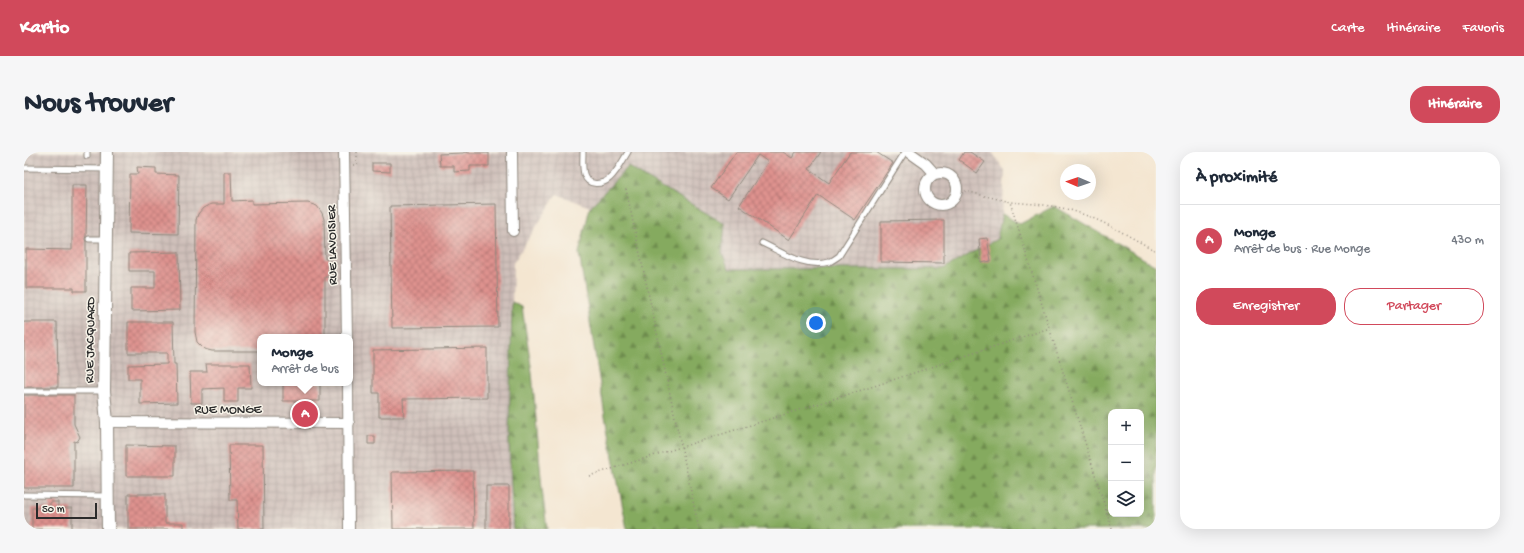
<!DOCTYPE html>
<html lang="fr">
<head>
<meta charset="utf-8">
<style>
  :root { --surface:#fff; --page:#f6f6f7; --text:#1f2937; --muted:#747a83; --line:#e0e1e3; --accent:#d1495b }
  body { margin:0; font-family:"Gochi Hand",sans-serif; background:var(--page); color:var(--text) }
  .controls { position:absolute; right:12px; bottom:12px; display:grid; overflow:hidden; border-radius:8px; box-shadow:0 4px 16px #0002 }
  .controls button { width:36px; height:36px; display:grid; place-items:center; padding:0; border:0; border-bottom:1px solid var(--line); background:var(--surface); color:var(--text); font:20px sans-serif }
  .compass { position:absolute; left:1036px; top:12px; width:36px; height:36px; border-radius:50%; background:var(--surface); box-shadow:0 4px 16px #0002; rotate:272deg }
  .scale { position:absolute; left:12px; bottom:10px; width:61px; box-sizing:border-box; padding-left:4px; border:2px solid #2b2b2b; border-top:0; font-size:11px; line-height:14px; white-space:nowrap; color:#2b2b2b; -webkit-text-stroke:3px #f7f3e8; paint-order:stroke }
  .you { position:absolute; left:792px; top:171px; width:14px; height:14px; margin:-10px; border:3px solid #fff; border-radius:50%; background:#1a73e8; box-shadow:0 0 0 6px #1a73e833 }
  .badge { display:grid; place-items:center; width:26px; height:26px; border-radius:50%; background:var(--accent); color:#fff; font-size:13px; font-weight:700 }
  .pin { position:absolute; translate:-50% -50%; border:2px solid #fff; box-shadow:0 1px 4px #0006 }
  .popup { position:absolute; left:233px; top:182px; width:96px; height:52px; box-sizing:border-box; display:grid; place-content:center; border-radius:8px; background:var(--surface); filter:drop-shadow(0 1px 3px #0005); font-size:13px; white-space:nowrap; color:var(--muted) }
  .popup b { font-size:15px; color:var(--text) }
  .popup::after { content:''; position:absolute; left:50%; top:100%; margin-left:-8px; border:8px solid transparent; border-top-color:var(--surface) }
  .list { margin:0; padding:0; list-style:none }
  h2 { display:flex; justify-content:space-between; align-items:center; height:52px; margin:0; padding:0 16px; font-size:17px }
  h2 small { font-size:13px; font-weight:400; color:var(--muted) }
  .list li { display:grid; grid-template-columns:26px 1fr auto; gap:12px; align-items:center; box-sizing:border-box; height:72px; padding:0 16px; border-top:1px solid var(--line) }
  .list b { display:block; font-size:15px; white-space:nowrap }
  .list p { margin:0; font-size:13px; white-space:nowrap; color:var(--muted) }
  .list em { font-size:13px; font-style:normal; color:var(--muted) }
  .actions { display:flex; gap:8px; padding:12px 16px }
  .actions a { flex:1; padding:9px 0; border:1px solid var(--accent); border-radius:16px; text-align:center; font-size:14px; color:var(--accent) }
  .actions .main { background:var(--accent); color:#fff }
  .icon { flex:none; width:22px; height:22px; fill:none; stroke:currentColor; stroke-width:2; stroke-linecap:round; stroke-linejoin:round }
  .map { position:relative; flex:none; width:1132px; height:377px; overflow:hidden; border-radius:16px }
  header { display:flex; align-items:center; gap:24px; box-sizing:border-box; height:56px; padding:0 20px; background:var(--accent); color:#fff }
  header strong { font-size:19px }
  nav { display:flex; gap:22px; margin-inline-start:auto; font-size:14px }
  .intro { display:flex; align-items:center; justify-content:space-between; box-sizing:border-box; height:96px; padding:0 24px }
  h1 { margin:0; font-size:28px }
  .button { padding:10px 18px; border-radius:16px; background:var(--accent); color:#fff; font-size:14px; font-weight:700 }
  main { display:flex; gap:24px; padding:0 24px }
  aside { flex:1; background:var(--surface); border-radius:16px; box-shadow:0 4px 16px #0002 }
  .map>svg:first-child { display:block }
</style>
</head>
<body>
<header>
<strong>Kartio</strong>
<nav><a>Carte</a><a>Itinéraire</a><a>Favoris</a></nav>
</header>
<div class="intro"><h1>Nous trouver</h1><a class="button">Itinéraire</a></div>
<main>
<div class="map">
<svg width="1132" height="377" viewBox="0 0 1132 377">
  <defs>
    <pattern id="industrial-grid" width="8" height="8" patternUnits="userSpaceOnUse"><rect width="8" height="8" fill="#cfc0ba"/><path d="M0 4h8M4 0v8" fill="none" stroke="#b2a5a0"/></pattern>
    <pattern id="forest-firs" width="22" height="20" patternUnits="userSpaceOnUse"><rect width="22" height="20" fill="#85aa5e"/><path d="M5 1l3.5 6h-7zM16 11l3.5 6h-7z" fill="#6d8b4e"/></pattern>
    <pattern id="building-cross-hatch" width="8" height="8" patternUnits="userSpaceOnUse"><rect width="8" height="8" fill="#de928e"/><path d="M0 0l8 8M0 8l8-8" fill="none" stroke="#b47774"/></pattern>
  </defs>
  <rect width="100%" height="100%" fill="#f7f3e8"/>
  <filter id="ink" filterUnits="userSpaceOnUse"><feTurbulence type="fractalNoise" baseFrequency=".025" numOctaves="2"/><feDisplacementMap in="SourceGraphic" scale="8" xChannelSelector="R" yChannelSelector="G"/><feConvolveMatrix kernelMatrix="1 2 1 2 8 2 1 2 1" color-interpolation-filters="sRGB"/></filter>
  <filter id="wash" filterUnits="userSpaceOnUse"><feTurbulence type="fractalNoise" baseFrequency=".012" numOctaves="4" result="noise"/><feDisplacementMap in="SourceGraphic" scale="16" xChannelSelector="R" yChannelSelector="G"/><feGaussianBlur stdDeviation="0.9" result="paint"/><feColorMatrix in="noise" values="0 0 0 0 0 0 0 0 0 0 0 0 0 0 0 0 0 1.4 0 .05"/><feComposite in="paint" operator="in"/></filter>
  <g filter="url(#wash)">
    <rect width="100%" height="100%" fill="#f4e6d1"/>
    <path fill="url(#industrial-grid)" fill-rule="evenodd" d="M0,0H968L981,19L978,62L973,87L919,117H705L698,101L700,72L604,15L566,55L533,42L489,111L485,289L489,377H0ZM236,185H326V231H236Z"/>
    <path fill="url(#forest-firs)" stroke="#586a44" fill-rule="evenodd" d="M604,15L701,72L698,101L705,117H919L973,87L978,62L996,72L1030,54L1132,114V377H603L581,264L555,101L566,55ZM1087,260H1117V362H1087Z
      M488,150L498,155L508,220L518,337L523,377H489L485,289Z"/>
    <g id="blocks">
      <path fill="url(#building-cross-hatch)" d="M441,0L445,1H465V14H446V19L430,20V14H416L415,2L439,1Z
        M712,0H759L768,6L772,0H797L785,17L805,31L826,0H852L869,11L831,68L794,43L765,88L715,54L744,10L734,3L704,47L687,36Z
        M940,0H946L961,10L953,21L935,8Z
        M348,11H366V20L348,19Z
        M113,15L132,16V22L155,23L154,82L105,81L106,22H114Z
        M200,20H207L208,49L228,48V52L284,51L293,54L298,61L300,67L301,107H305V125H301V185H236V199H188L180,197L173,190L171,180L172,68L174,62L179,56L187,52H200Z
        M48,33H63L62,84L61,87L62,90V139H50V136H2V97L48,98Z
        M472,52L474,175L368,176L366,54Z
        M920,68V111L857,110V69Z
        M963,86L967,109L957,111L955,87Z
        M155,100L156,158L107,159V136H131V119H105V101Z
        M0,170H33L34,235H0Z
        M104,170H149L150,212H152L153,251L116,252V227H104V213L143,212V201H104Z
        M463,196V246L379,247L380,265H355V241H349V198Z
        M182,212H226L227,236H214V250H200V236L178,237V251H167L166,220H183Z
        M259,231H296V249H259Z
        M0,243H50V272L56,285L53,290L50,289V336H0Z
        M344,284H351V292H344Z
        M102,293L151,294V324H102Z
        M205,293H239L240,377H214L213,348H206Z
        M449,319L450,377H369L368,320Z
        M462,334H485V377H462Z
        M104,342H141V371H159V377H104Z
        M26,350H34V356H48V377H8V356H26Z"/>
    </g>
  </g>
  <g filter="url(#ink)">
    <use href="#blocks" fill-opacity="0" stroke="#90887e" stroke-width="1"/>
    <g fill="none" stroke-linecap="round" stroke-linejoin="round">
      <defs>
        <path id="service" d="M63,0V4
          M559,0C559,7 558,15 560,22C564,35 578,33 586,26C593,20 599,8 604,0
          M0,16L83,17
          M65,87H81
          M738,91C758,100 782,117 805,110C808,109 812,106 815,104L881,0
          M0,239H80
          M0,343L83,344"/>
        <path id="minor" d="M320,0L323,185
          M488,0L489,79
          M885,0L902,12L911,22
          M901 37a16 16 0 1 1 32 0a16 16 0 1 1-32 0Z
          M324,231L325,377
          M83,270L325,271"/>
        <path id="tertiary" d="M83,0L80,239L83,270L84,377"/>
      </defs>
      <use href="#service" stroke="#90887e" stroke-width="7"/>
      <use href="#minor" stroke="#90887e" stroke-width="12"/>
      <use href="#tertiary" stroke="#90887e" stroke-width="14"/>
      <path stroke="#90887e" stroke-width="1.5" stroke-dasharray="1 3" stroke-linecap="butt" d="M329,13H333V0
        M602,37L675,377
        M933,37L986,50
        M565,324L841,237L1026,176
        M1088,377L986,50C1009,52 1036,53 1058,62C1084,71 1108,86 1132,99"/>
      <use href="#service" stroke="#fff" stroke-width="5"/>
      <use href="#minor" stroke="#fff" stroke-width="10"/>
      <use href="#tertiary" stroke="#fff" stroke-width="12"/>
    </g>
  </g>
  <g text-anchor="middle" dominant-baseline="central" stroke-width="3" stroke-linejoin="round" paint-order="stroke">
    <g font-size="13" fill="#2b2b2b" stroke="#f7f3e8">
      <text transform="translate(309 93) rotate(-91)">RUE LAVOISIER</text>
      <text transform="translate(67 188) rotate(-89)">RUE JACQUARD</text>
      <text x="204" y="258">RUE MONGE</text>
    </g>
  </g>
</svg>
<div class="controls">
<button>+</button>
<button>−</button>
<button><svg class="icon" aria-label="layers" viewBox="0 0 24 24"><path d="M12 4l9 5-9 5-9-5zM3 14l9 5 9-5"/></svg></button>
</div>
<svg class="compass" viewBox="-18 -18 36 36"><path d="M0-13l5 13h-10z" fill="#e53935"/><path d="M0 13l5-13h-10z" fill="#747a83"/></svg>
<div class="scale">50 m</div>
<div class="you"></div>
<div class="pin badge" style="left:281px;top:262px">A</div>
<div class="popup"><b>Monge</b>Arrêt de bus</div>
</div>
<aside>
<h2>À proximité<small></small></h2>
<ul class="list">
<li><span class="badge">A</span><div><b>Monge</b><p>Arrêt de bus · Rue Monge</p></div><em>430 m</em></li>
</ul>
<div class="actions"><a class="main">Enregistrer</a><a>Partager</a></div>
</aside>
</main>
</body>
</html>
